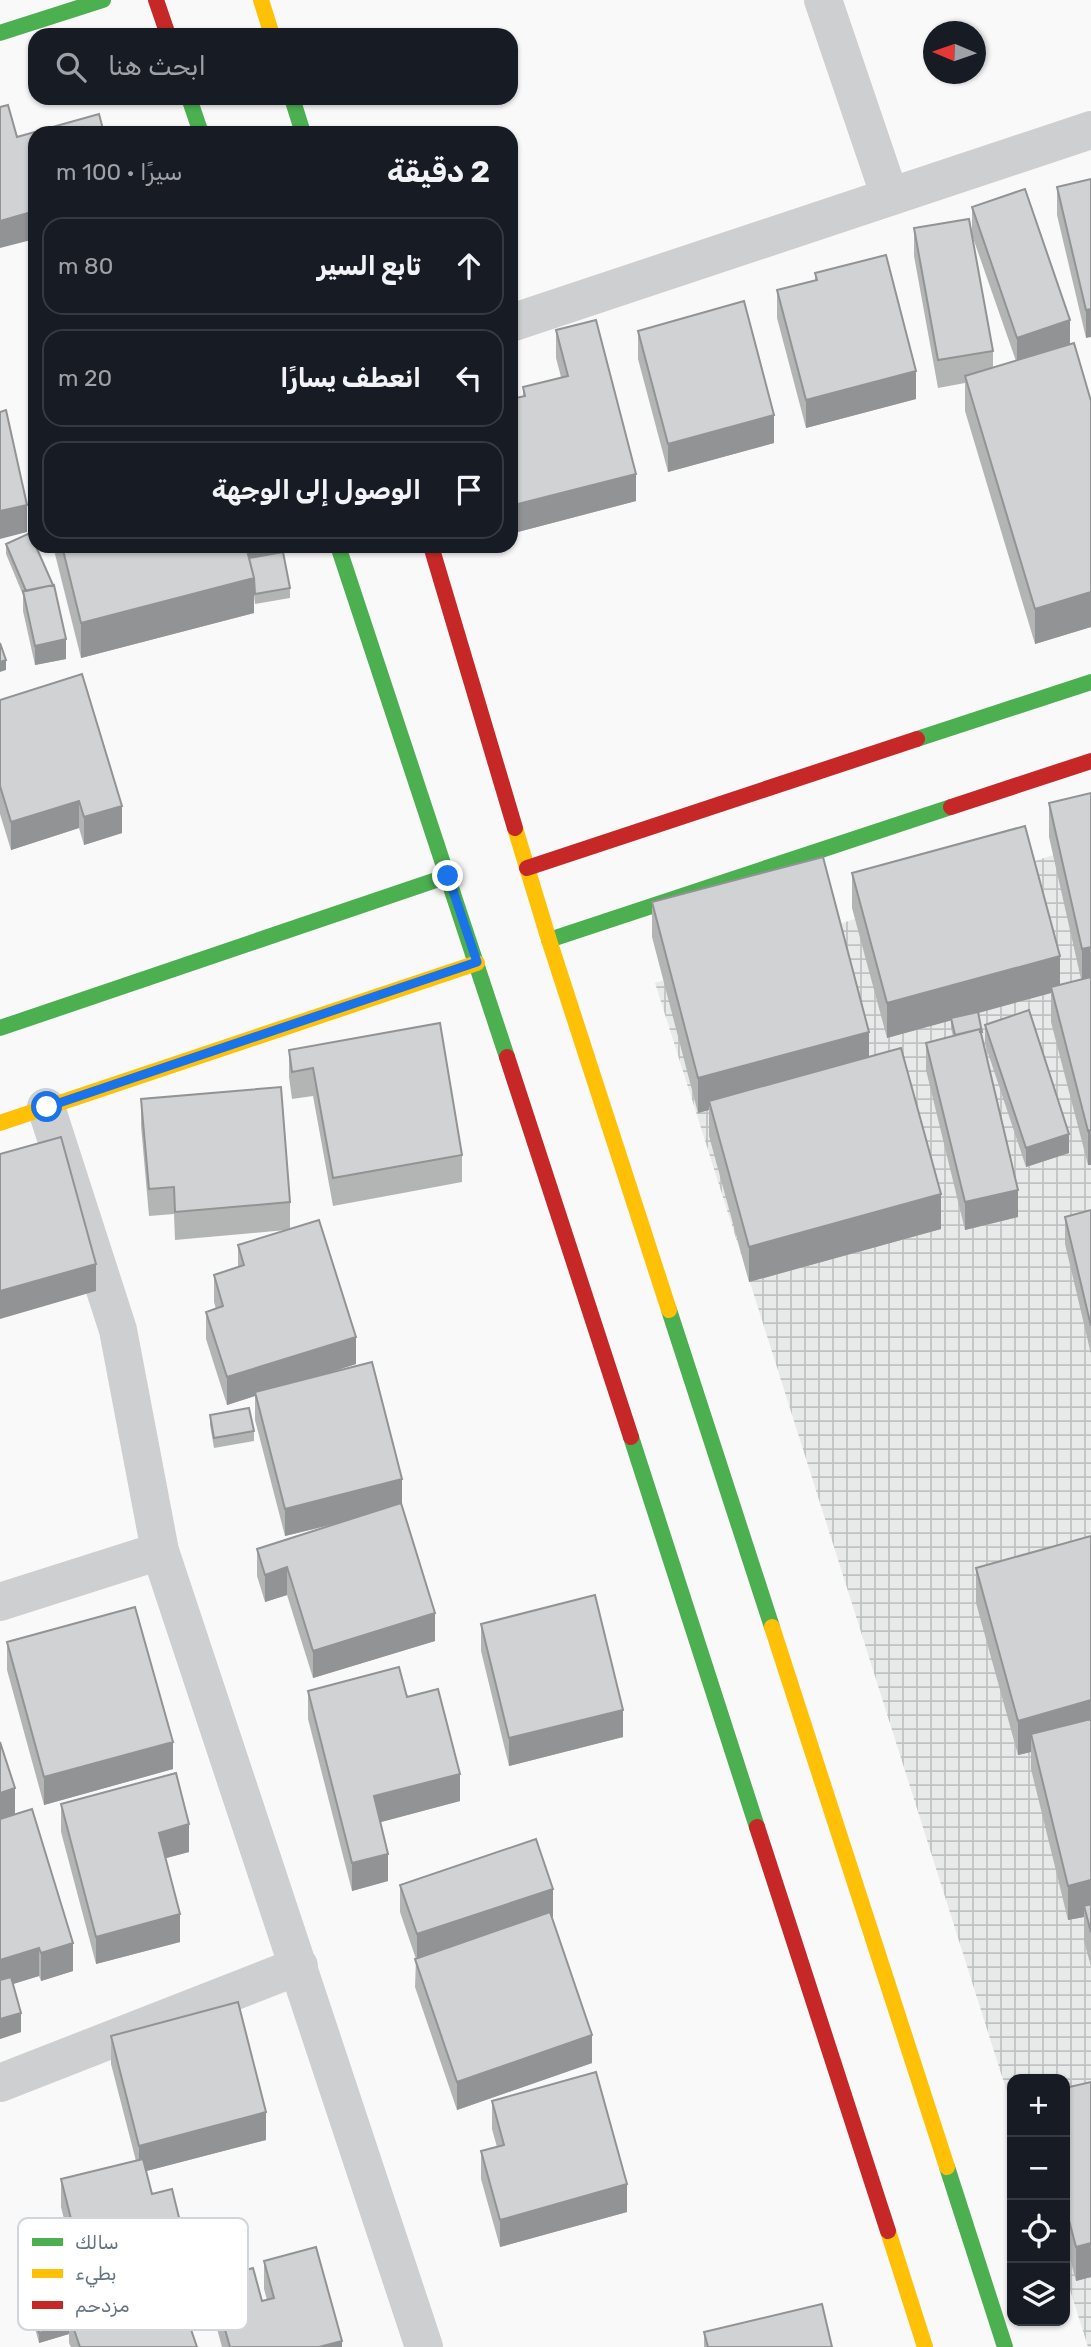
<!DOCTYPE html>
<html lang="ar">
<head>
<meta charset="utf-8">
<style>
  :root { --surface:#171b24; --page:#20242c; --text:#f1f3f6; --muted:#9ea1a6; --line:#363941 }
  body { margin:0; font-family:Rubik,"Noto Sans Arabic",sans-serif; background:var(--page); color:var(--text); direction:rtl }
  .controls { position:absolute; right:21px; bottom:21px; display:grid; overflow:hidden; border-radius:14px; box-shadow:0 2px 5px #0004 }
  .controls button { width:63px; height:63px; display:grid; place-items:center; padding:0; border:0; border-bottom:2px solid var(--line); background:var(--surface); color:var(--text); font:35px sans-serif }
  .compass { position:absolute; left:923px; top:21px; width:63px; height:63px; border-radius:50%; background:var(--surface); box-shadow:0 2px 5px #0004; rotate:272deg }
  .stop { position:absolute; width:21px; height:21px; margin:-16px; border:5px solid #1a73e8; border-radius:50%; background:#fff }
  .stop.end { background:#1a73e8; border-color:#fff; box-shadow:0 2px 7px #0008 }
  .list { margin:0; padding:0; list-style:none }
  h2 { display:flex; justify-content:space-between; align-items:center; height:91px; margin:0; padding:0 28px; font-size:30px }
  h2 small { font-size:23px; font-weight:400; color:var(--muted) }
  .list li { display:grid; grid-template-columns:46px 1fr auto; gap:21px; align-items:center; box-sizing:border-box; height:98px; margin:0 14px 14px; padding:0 14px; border:2px solid var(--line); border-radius:21px }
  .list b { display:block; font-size:26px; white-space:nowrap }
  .list em { font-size:23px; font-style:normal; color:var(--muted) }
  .icon { flex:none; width:38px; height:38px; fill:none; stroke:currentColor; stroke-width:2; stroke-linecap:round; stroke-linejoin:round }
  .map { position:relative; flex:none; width:1091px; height:2347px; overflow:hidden; direction:ltr }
  .search { position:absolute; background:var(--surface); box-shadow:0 2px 5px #0004; left:28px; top:28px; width:490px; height:77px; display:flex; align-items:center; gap:18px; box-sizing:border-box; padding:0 24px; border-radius:21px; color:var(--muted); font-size:26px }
  .panel { position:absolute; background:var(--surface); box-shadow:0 2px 5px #0004; left:28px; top:126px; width:490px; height:427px; border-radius:21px; direction:rtl }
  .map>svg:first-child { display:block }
</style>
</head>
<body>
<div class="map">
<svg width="1091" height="2347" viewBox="0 0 1091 2347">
  <defs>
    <pattern id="industrial-grid" width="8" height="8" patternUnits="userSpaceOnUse" patternTransform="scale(1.75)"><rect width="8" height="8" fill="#e8e9e9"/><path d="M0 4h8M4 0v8" fill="none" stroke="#c0c1c2"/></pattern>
  </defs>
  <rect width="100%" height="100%" fill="#f9f9f9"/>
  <path fill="url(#industrial-grid)" d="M1091,843V2347H1088L1065,2274V2079H1012V2108L655,983Z"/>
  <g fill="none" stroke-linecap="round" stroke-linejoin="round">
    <path stroke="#cecfd0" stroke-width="38" d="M823,0L890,197
      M511,323L1091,130
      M46,1107L118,1330L160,1551L424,2347
      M0,1602L160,1551
      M0,2083L299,1966"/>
    <path stroke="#4caf50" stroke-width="16" d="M0,33L103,0
      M189,98L201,133
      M292,98L303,133
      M338,546L507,1057
      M917,739L1091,682
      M549,940L951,807
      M0,1028L448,876
      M669,1310L772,1627
      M631,1437L757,1827
      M947,2167L1005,2347"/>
    <path stroke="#ffc107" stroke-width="16" d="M261,0L272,35
      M515,828L549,940L669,1310
      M0,1123L477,963
      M772,1627L947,2167
      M888,2231L925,2347"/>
    <path stroke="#c62828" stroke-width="16" d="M156,0L168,35
      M431,546L515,828
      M951,807L1091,761
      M527,868L917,739
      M507,1057L631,1437
      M757,1827L888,2231"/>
  </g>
  <path fill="#b3b5b5" d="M1091,179L1086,338L1057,215V187Z
    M972,207L1070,345L1091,401V627L1035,644L965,411V383L938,388L914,256V228L993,351V368L1016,361L972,235Z
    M815,273L916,399L806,428L777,318V290L815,280Z
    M556,330L636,501L514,533L511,519V399L523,396V387L561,377L556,358Z
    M638,331L774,443L668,472L638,359Z
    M6,544L66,659L35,665L23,611V595L6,554Z
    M53,546H276V553L290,588V598L255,604L254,595V613L81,658Z
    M0,700L122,833L84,845L79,828L11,850L0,814Z
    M1091,793V1165H1088L1051,1022V993L978,1013L982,1039L1018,1217L965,1230L926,1070V1043L953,1036L951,1028V1020L887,1038L852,908V873L1060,985L1081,979L1049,837V803Z
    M652,902L869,1057L941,1229L749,1282L709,1136V1110L698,1113L652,937Z
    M985,1025L1069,1153L1026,1167L985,1044Z
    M289,1050L462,1155V1182L333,1206L313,1096L292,1099L289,1077Z
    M141,1099L290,1202V1229L356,1364L322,1375L402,1506L435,1641L313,1678L287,1595L265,1602L257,1576V1549L339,1523L285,1536L255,1420V1396L227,1405L206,1339V1312L216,1309L214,1302V1275L238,1267V1245L286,1230L175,1240L174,1214L149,1216L141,1126Z
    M1091,1210V1354L1065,1244V1217Z
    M210,1415L254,1431V1441L214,1448L210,1425Z
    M1091,1536V1967L1084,1941V1917L1068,1920L1031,1769V1752L1018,1755L976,1603V1568Z
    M481,1624L623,1737L509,1766L481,1651Z
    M7,1642L173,1769L44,1805L7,1670Z
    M308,1691L407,1697L460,1801L380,1822L388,1881L352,1891L308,1719Z
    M0,1742L15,1815L73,1971L41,1981L39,1976L13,1984L21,2032L0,2039Z
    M61,1804L189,1852L166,1858L180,1942L96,1964L61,1832Z
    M400,1885L553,1917H551L592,2063L457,2110L415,1987L416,1959L400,1912Z
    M111,2036L266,2140L146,2171L152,2194L187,2277L174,2281L197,2347H71L69,2343V2334L39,2343L33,2321V2311L71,2315L168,2282L85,2303L61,2207V2179L136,2161L111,2064Z
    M1091,2082V2277L1076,2281L1065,2240V2088Z
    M492,2101L627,2212L500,2247L481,2179V2151L497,2147L492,2129Z
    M264,2261L342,2347H222L211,2307V2280L262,2301L267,2300L264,2289Z
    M704,2332L832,2347H704Z"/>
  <path fill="#929394" d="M35,211V239L0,248V221Z
    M1091,309V337L1086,338V310Z
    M1070,320V347L1017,366V338Z
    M916,371V399L806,428V400Z
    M774,415V443L668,472V444Z
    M636,474V501L514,533V505Z
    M27,505V532L0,539V511Z
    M243,546H276V559L250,566Z
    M254,578V613L81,658V623Z
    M1091,592V627L1035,644V609Z
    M66,639V659L35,665V646Z
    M6,660V670L0,672V662Z
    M79,801V828L11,850V822Z
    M122,806V833L84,845V817Z
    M1091,947V981L1082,984V949Z
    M1060,956V991L1051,987V993L887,1038V1003Z
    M869,1032V1067L709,1101V1110L698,1113V1078Z
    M1091,1130V1165H1088V1131Z
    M1069,1134V1153L1026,1167V1148Z
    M1018,1190V1217L965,1230V1202Z
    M941,1194V1229L749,1282V1247Z
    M96,1264V1291L0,1319V1291Z
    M356,1337V1364L256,1396L255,1392V1396L227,1405V1377Z
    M402,1479V1507L285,1536V1509Z
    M287,1567V1595L265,1602V1575Z
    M435,1613V1641L313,1678V1651Z
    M1091,1700V1735L1031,1734V1752L1018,1755V1721Z
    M623,1710V1737L509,1766V1738Z
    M173,1742V1769L44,1805V1777Z
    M460,1774V1801L374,1824V1796Z
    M15,1788V1815L0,1820V1793Z
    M189,1824V1852L159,1860V1833Z
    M388,1854V1881L352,1891V1863Z
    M1091,1880V1915L1084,1906V1917L1068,1920V1886Z
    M553,1889V1917L417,1962V1934Z
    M180,1914V1942L96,1964V1937Z
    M73,1943V1971L41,1981V1953Z
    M39,1948V1976L0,1988V1960Z
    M21,2013V2032L0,2039V2019Z
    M592,2035V2063L457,2110V2082Z
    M266,2112V2140L139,2173V2146Z
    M627,2184V2212L500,2247V2220Z
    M1091,2243V2277L1076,2281V2247Z
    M187,2250V2277L85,2303V2275Z
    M69,2324V2334L39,2343V2333Z
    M342,2341V2347H319Z"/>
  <path fill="#d0d2d3" stroke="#929394" stroke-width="2" d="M8,105L17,137L99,114L104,133H35V211L0,221V107Z
    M1091,179V309L1086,310L1057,187Z
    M1025,189L1070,320L1017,338L972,207Z
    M969,219L993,351L938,360L914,228Z
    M886,255L916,371L806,400L777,290L817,280L815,273Z
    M744,301L774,415L668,444L638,331Z
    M596,320L636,474L514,505L511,492V399L525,396L523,387L568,376L556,330Z
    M1074,343L1091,401V592L1035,609L965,376Z
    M6,410L27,505L0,511V412Z
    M30,533L53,585L26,591L6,544Z
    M62,546H246L254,578L81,623Z
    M283,552L290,588L255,594L254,578L249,558Z
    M54,585L66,639L35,646L23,591Z
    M0,643L6,660L0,662Z
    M82,674L122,806L84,817L79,801L11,822L0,786V700Z
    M1091,793V947L1082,949L1049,803Z
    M1025,826L1060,956L887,1003L852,873Z
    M823,857L869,1032L698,1078L652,902Z
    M1091,977V1130L1088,1131L1051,987Z
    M1029,1010L1069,1134L1026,1148L985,1025Z
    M978,1012L982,1032H980V1029L955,1035L951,1018Z
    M440,1023L462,1155L333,1178L313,1068L292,1072L289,1050Z
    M980,1029L1018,1190L965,1202L926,1043Z
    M901,1048L941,1194L749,1247L709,1101Z
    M281,1087L290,1202L175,1212L174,1187L149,1189L141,1099Z
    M61,1137L96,1264L0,1291V1154Z
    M1091,1210V1326L1065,1217Z
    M319,1220L356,1337L227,1377L206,1312L223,1306L214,1275L244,1265L238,1245Z
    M372,1362L402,1479L285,1509L255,1392Z
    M249,1408L254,1431L214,1438L210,1415Z
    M401,1503L435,1613L313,1651L287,1567L265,1575L257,1549Z
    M1091,1536V1700L1018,1721L976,1568Z
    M595,1595L623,1710L509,1738L481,1624Z
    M135,1607L173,1742L44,1777L7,1642Z
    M399,1667L407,1697L438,1689L460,1774L374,1796L388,1854L352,1863L308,1691Z
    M1091,1719V1880L1068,1886L1031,1734Z
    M0,1742L15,1788L0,1793Z
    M176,1773L189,1824L159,1833L180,1914L96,1937L61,1804Z
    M32,1809L73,1943L41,1953L39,1948L0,1960V1819Z
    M536,1839L553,1889L417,1934L400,1885Z
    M1091,1904V1932L1084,1906Z
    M550,1912L592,2035L457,2082L415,1959Z
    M11,1977L21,2013L0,2019V1980Z
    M238,2002L266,2112L139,2146L111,2036Z
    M596,2072L627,2184L500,2220L481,2151L504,2145L492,2101Z
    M1091,2082V2243L1076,2247L1065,2205V2088Z
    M143,2159L152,2194L172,2189L187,2250L85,2275L61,2179Z
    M316,2247L342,2341L319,2347H230L211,2280L253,2268L262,2301L274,2298L264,2261Z
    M174,2280L197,2347H80L69,2315Z
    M67,2301L71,2315H69V2324L39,2333L33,2311Z
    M822,2304L832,2347H708L704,2332Z"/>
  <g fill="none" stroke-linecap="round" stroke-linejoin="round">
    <path stroke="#1a73e8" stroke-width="9" d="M47,1107L477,962L448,876"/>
  </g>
  <rect x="18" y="2218" width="230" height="112" rx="10" fill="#fff" stroke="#d1d6da" stroke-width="2"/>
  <rect x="32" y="2238" width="31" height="8" fill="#4caf50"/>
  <rect x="32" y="2269" width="31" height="9" fill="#ffc107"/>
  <rect x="32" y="2301" width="31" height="8" fill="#c62828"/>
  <g font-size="19" fill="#657683">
    <text x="75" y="2249">سالك</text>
    <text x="75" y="2280">بطيء</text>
    <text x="75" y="2312">مزدحم</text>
  </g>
</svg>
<div class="controls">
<button>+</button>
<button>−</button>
<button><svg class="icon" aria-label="locate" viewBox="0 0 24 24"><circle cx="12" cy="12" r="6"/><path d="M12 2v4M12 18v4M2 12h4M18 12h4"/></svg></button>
<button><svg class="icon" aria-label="layers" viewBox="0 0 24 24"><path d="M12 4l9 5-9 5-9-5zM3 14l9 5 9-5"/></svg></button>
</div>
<svg class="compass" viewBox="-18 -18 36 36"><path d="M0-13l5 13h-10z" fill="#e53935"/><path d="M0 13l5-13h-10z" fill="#9ea1a6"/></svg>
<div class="stop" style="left:47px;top:1107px"></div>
<div class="stop end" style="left:448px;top:876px"></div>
<div class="search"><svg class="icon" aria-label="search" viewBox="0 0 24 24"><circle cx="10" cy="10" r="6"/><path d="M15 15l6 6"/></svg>ابحث هنا</div>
<section class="panel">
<h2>2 دقيقة<small>سيرًا · 100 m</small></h2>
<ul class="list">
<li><svg class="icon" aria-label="ahead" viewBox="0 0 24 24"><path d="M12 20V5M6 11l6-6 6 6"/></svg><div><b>تابع السير</b></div><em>80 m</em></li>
<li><svg class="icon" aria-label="left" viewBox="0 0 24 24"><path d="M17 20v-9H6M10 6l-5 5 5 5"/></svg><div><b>انعطف يسارًا</b></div><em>20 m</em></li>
<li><svg class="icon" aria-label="arrive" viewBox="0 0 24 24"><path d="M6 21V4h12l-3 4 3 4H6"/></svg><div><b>الوصول إلى الوجهة</b></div></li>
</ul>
</section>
</div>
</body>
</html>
